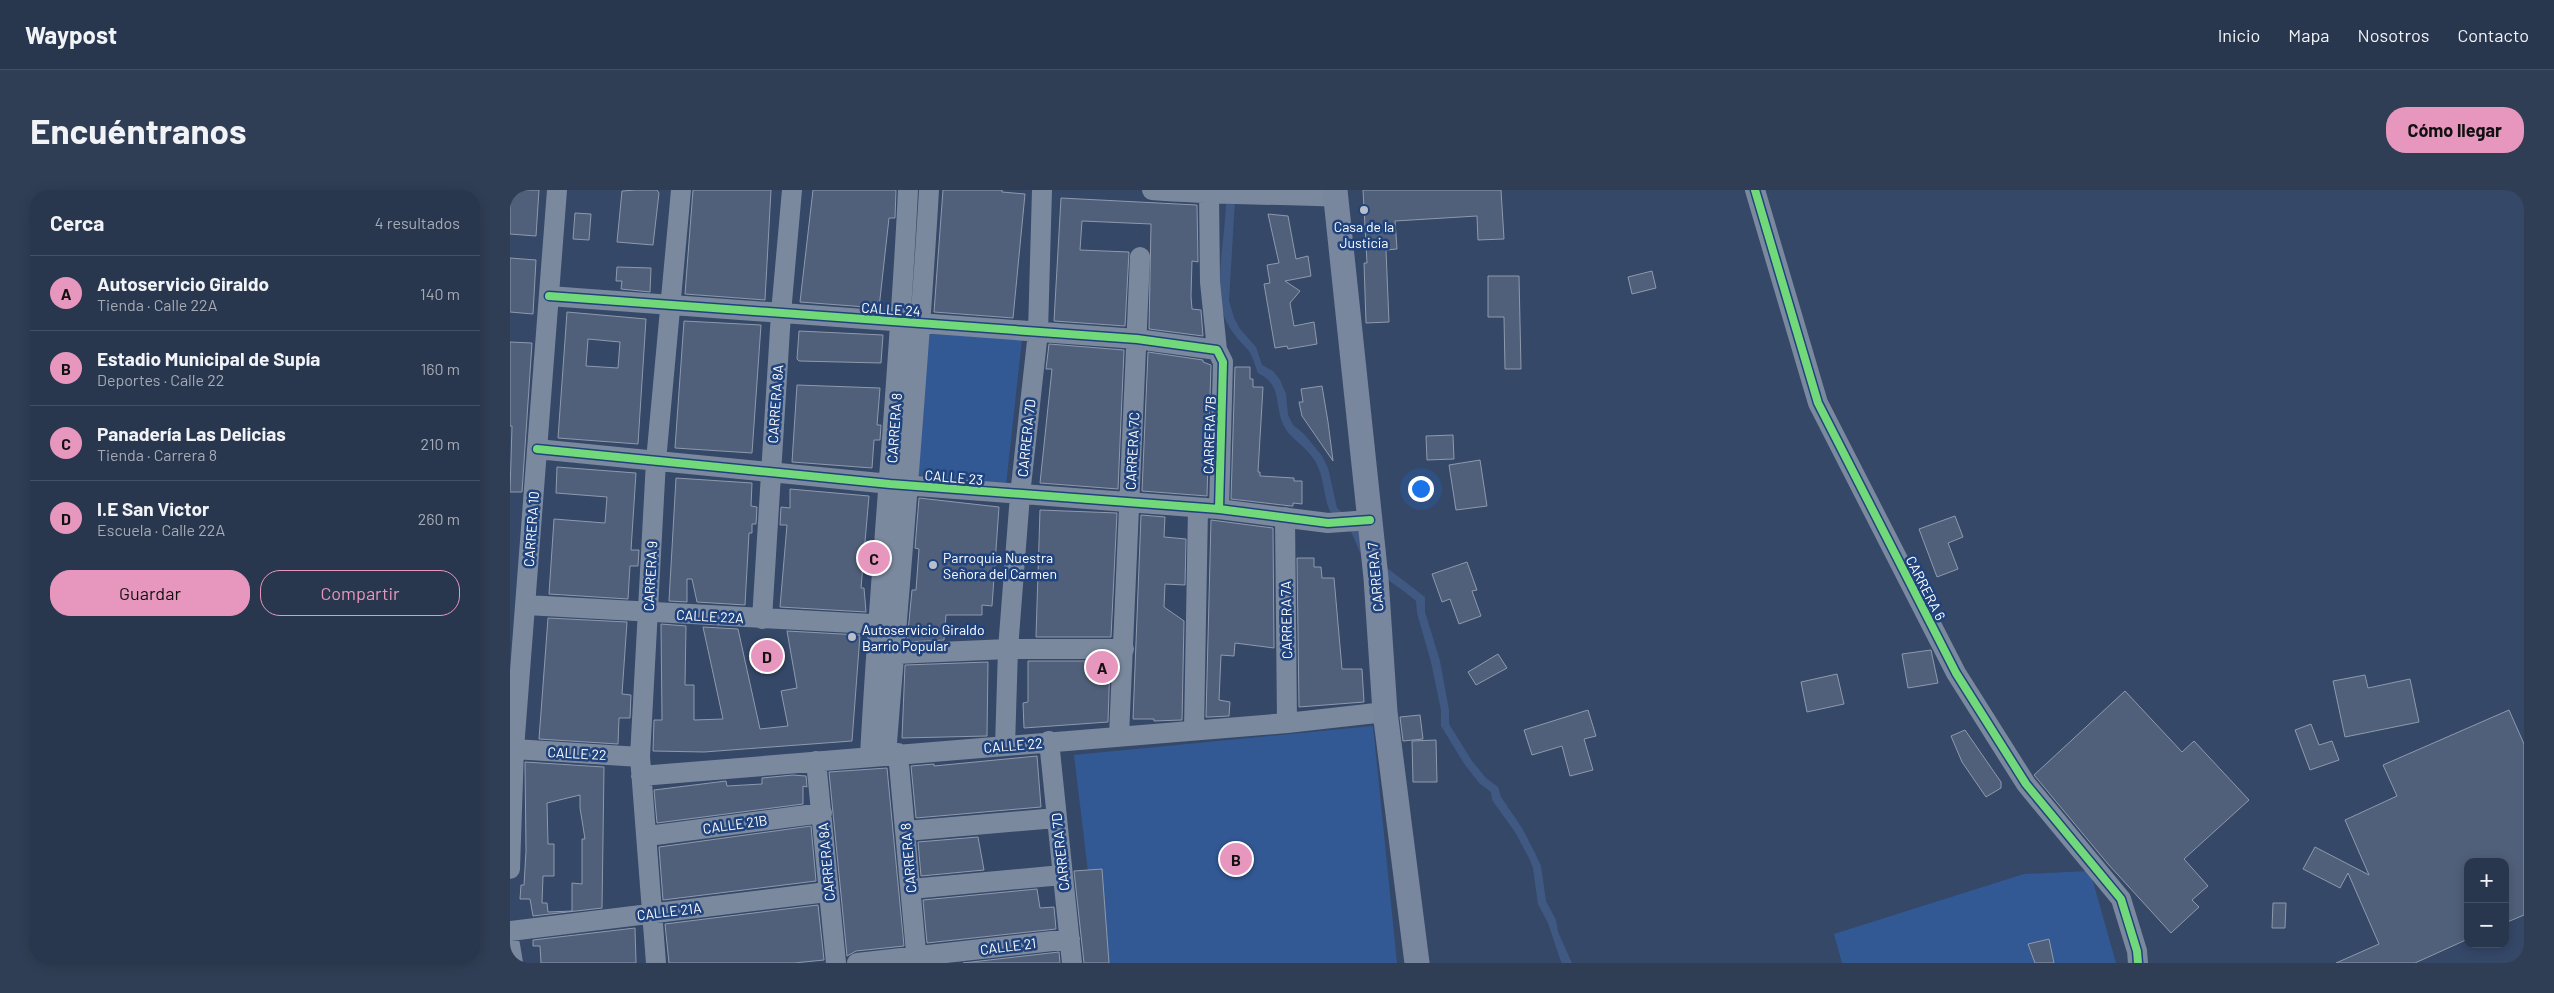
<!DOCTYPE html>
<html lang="es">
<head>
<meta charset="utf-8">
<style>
  :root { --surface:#28364e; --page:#303e55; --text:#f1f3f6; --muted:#a5abb6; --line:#445066; --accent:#e797bd }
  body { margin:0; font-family:Barlow,sans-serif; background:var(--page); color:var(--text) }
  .controls { position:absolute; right:15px; bottom:15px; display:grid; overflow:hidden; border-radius:10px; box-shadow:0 2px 12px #0003 }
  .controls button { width:45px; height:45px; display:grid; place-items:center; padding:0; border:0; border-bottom:1px solid var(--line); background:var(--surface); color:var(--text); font:25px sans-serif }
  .you { position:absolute; left:910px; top:298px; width:18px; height:18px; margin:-12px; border:4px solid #fff; border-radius:50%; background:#1a73e8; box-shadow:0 0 0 8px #1a73e833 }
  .badge { display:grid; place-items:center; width:32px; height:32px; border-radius:50%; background:var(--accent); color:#111; font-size:16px; font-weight:700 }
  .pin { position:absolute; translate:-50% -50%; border:2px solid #fff; box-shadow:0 1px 5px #0006 }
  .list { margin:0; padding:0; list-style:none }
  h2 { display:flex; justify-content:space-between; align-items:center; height:65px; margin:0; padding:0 20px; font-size:21px }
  h2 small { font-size:16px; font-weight:400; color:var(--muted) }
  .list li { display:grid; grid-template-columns:32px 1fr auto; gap:15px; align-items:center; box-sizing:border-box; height:75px; padding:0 20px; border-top:1px solid var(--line) }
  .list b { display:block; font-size:19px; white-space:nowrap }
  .list p { margin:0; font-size:16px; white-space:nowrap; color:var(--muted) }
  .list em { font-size:16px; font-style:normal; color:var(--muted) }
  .actions { display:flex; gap:10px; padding:15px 20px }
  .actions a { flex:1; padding:11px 0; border:1px solid var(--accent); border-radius:20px; text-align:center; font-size:18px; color:var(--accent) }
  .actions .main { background:var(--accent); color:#111 }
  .map { position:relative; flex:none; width:2014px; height:773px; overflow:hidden; border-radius:20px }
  header { display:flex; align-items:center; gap:30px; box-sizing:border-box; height:70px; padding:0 25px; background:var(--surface); border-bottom:1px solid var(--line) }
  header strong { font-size:24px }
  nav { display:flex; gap:28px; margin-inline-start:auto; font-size:18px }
  .intro { display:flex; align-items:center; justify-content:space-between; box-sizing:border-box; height:120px; padding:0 30px }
  h1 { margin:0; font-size:35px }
  .button { padding:12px 22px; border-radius:20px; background:var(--accent); color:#111; font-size:18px; font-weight:700 }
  main { display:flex; gap:30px; padding:0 30px }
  aside { flex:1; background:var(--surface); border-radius:20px; box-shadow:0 2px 12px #0003 }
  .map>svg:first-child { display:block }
</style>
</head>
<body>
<header>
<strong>Waypost</strong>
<nav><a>Inicio</a><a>Mapa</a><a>Nosotros</a><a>Contacto</a></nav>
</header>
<div class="intro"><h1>Encuéntranos</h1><a class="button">Cómo llegar</a></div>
<main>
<aside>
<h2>Cerca<small>4 resultados</small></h2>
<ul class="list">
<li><span class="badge">A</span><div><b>Autoservicio Giraldo</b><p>Tienda · Calle 22A</p></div><em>140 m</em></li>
<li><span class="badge">B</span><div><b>Estadio Municipal de Supía</b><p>Deportes · Calle 22</p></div><em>160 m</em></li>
<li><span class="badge">C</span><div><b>Panadería Las Delicias</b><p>Tienda · Carrera 8</p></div><em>210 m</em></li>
<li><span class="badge">D</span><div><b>I.E San Victor</b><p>Escuela · Calle 22A</p></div><em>260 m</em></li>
</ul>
<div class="actions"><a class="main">Guardar</a><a>Compartir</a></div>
</aside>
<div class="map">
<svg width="2014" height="773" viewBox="0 0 2014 773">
  <rect width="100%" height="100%" fill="#354868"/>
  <path fill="#335995" d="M419,144L512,149L496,295L405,285Z
    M863,536L887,773H589L564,565Z
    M1580,681L1606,773H1332L1324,744L1514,684Z"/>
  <path fill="#405983" d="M725,10L719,111L724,128L730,139L746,157L752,175L763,181L770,190L776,204L778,225L783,235L794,244L812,266L818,278L827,318L845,333L873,375L915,407V422L930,471L939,520V534L962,571L976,588L988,597L991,607L1012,638L1026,665L1031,676L1036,711L1046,730L1048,742L1062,773H1052L1050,769L1038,733L1028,714L1023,678L1019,668L1005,642L982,610L981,602L970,594L955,575L931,536V520L921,472L907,423L906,411C891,398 872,387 858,374C848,364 846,348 838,337C833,330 822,326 819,319C813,303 814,286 805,271C797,257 781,249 775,238C763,216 774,196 748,183C745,176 743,167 739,161C728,149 718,139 713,123C704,97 716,41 716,11Z"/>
  <path fill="#51607a" stroke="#8e99ad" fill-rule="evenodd" d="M0,0H29L26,46L0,44Z
    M126,0H147L149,3L143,55L107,52L112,1Z
    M183,0H261L255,110L175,104Z
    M303,0H386L385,28H379L369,118L290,112Z
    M433,0H492V2L515,4L503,128L424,122Z
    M853,0H991L994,49L968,50L967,26L885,31L887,59L876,60L879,132L856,133L854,73H857Z
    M551,8L687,15L688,72L682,71L681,106L682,119L691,120L693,146L639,139L641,34L572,31L570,60L619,62L615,136L544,131Z
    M65,23L81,24L79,50L63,49Z
    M758,24L778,26L786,69L798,66L801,86L775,91L790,101L780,113L784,136L804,132L807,154L778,159L777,156L765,158L754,94L760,93L757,75L769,73Z
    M0,68L26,70L23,124L0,122Z
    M107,77L141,78L140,102L111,99L112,91H106Z
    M1142,81L1146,98L1122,104L1118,87Z
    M978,86H1009L1011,179H995L994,127H978Z
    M57,122L136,129L128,254L48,248ZM78,149L110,152L108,178L76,176Z
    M174,131L251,135L242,263L165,258Z
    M289,141L373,145L371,173L289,171L287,169Z
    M0,152L22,153L12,302H0L2,236H0Z
    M539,154L614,160L608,299L530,293L542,179H536Z
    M638,162L693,170V172L701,175L697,306L632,301Z
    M725,177H740V189H743V197H753L748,282H750V286L784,288V291H792V314L783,313V316H781L721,309Z
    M287,195L370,198L367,235H371L370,250H364L362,278L282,272Z
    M812,196L818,232L823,271L792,226L789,212H793L791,199Z
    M943,245L944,269L917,270L916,246Z
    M970,270L977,316L946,320L939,275Z
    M47,277L126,283L121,360H129L128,376H120L118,409L39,404L44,329L95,333L97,307L46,303Z
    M166,288L242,293L241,316L247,317L246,334H242V343H239L235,415L187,412L182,389H177V412L159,411Z
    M280,299L359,306L351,398H354L356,422L270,417L277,335H270L271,317L280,318Z
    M409,308L489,317L482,416L472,415V425H436L434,450L397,452L402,400H406L409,359L405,358Z
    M530,320L607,323L601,447H526Z
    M631,325L655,327L654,347L676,349L675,395L655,394L654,417L674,431L672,530L644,531V529H623Z
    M1445,326L1453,347L1438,353L1448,379L1427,387L1409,339Z
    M701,330L763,338L764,458L725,453L724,466L711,465L709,510L720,512L719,526L700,527H696Z
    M787,368H804V377H811L812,388H824L832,479H852L854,512L789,517Z
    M957,372L967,400L962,401L971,426L949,434L940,409L932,412L922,384Z
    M38,428L117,432L112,504L121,505L120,528H109L108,554L29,549Z
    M151,434L176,436L175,495H184V530L213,529L193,437L228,439L250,539L278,536L271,501L287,498L277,441L350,445L342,551L194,562L143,561L144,530H152Z
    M1421,460L1428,493L1398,498L1392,464Z
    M988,464L997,478L966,495L958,482Z
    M518,471H600L598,532L514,538L513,513L518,512Z
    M478,472L477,546L392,548L395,475Z
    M1327,484L1334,514L1297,522L1291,492Z
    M1855,485L1858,498L1900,489L1909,532L1835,547L1823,491Z
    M1615,501L1672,562L1684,551L1739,610L1674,669L1698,696L1682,710L1689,717L1661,743L1598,674L1524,585Z
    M1078,520L1086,546L1074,549L1083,580L1060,586L1052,556L1022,565L1014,540Z
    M1999,520L2014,554V725L1995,733V672H1958V749L1905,773H1826L1869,754L1838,683L1830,698L1793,679L1805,657L1859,685L1835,630L1887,606L1873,575Z
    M910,525L913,549L893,551L890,527Z
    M1801,534L1809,555L1822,551L1829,570L1800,580L1785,540Z
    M1455,540L1491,592V598L1476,607L1452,572L1441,546Z
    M926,550L927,592H903L902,551Z
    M527,566L531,617L406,628L401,576L424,574V576Z
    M15,572L94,577L92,718L23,726L20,709H10L11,695H14L16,661ZM70,605V618L75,649H72V694L62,693V721L38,722L37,713H32L33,686H44V654H38L37,613Z
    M377,578L394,756L346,761L337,766L319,582Z
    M283,585L296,586L297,597L293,596V614L147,633L144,600L216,591L217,596L252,594V588Z
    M301,636L306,691L153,710L149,657Z
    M468,647L474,680L411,686L408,652Z
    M592,679L599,773H574L564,681Z
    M527,699L530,718L544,717L546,739L417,753L413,710Z
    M1763,713H1776L1775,738H1762Z
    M308,715L314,770L284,773H159L155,734Z
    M125,738L126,773H31L30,756H23V750Z
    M1539,749L1544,773H1525L1518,754Z
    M549,762L550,773H453Z"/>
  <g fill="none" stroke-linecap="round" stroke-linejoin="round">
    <path stroke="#7b899f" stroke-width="20" d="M642,0C703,5 764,4 826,7
      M1245,0L1308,213L1446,483L1516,594L1611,709L1627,761L1628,773
      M699,4L700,92L707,160
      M39,106L627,149L707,160L713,172L709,319
      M27,259L380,294L709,319L818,333L860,330
      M775,327L777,533
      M16,415L380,435
      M252,429L271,123L282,0
      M384,464L498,459H614
      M684,540L688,318
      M609,546L630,67
      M539,551L562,773
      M495,556L498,459L510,305L528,142L532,0
      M4,559L130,567
      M388,563L407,773
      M376,565C391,377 408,189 419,0
      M360,566C370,377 389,189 398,0
      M306,571L326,773
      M131,586L777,533L875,522
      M396,641L546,628
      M138,646L312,623
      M0,679L4,559L47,0
      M401,699L552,685
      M0,741L317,702
      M0,755L3,773
      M146,773L130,567L146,271L171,0
      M347,773L560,749"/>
    <path stroke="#79879e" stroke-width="25" d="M825,0L866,388L875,522L907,773"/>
    <defs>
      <path id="cycleway" d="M1245,0L1308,213L1446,483L1516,594L1611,709L1627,761L1628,773
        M39,106L627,149L707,160L713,172L709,319
        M27,259L380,294L709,319L818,333L860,330"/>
    </defs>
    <use href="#cycleway" stroke="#20437d" stroke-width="11"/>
    <use href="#cycleway" stroke="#71d979" stroke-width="8"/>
  </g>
  <g fill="#b8bfca" stroke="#20437d" stroke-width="2">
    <circle cx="854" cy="20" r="5"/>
    <circle cx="423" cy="375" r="5"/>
    <circle cx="342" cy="447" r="5"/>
  </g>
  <g text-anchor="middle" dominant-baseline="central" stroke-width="5" stroke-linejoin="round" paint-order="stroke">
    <g font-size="14" fill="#fff" stroke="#20437d" text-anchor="start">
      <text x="854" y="36" text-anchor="middle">Casa de la<tspan x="854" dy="16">Justicia</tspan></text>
      <text x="433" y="367">Parroquia Nuestra<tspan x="433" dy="16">Señora del Carmen</tspan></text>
      <text x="352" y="439">Autoservicio Giraldo<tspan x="352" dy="16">Barrio Popular</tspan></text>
    </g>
    <g font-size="14" fill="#fff" stroke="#20437d">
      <text transform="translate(381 119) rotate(4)">CALLE 24</text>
      <text transform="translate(265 214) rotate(-86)">CARRERA 8A</text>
      <text transform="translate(384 238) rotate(-86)">CARRERA 8</text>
      <text transform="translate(699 245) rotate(-88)">CARRERA 7B</text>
      <text transform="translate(516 248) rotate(-84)">CARRERA 7D</text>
      <text transform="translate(622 261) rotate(-87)">CARRERA 7C</text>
      <text transform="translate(444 287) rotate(5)">CALLE 23</text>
      <text transform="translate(21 339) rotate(-86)">CARRERA 10</text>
      <text transform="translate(140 386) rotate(-87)">CARRERA 9</text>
      <text transform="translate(865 387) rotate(-95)">CARRERA 7</text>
      <text transform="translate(1416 398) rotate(63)">CARRERA 6</text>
      <text transform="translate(200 426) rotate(3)">CALLE 22A</text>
      <text transform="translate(776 430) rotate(-91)">CARRERA 7A</text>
      <text transform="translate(503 555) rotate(-5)">CALLE 22</text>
      <text transform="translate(67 563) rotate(3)">CALLE 22</text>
      <text transform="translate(225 634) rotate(-8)">CALLE 21B</text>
      <text transform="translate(550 662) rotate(-96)">CARRERA 7D</text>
      <text transform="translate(398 668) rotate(-95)">CARRERA 8</text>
      <text transform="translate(316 672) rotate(-95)">CARRERA 8A</text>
      <text transform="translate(159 721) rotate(-7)">CALLE 21A</text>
      <text transform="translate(498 756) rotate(-7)">CALLE 21</text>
    </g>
  </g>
</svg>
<div class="controls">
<button>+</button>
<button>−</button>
</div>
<div class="you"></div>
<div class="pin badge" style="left:592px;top:477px">A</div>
<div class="pin badge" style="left:726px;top:669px">B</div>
<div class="pin badge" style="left:364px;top:368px">C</div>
<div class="pin badge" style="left:257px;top:466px">D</div>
</div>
</main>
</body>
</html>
